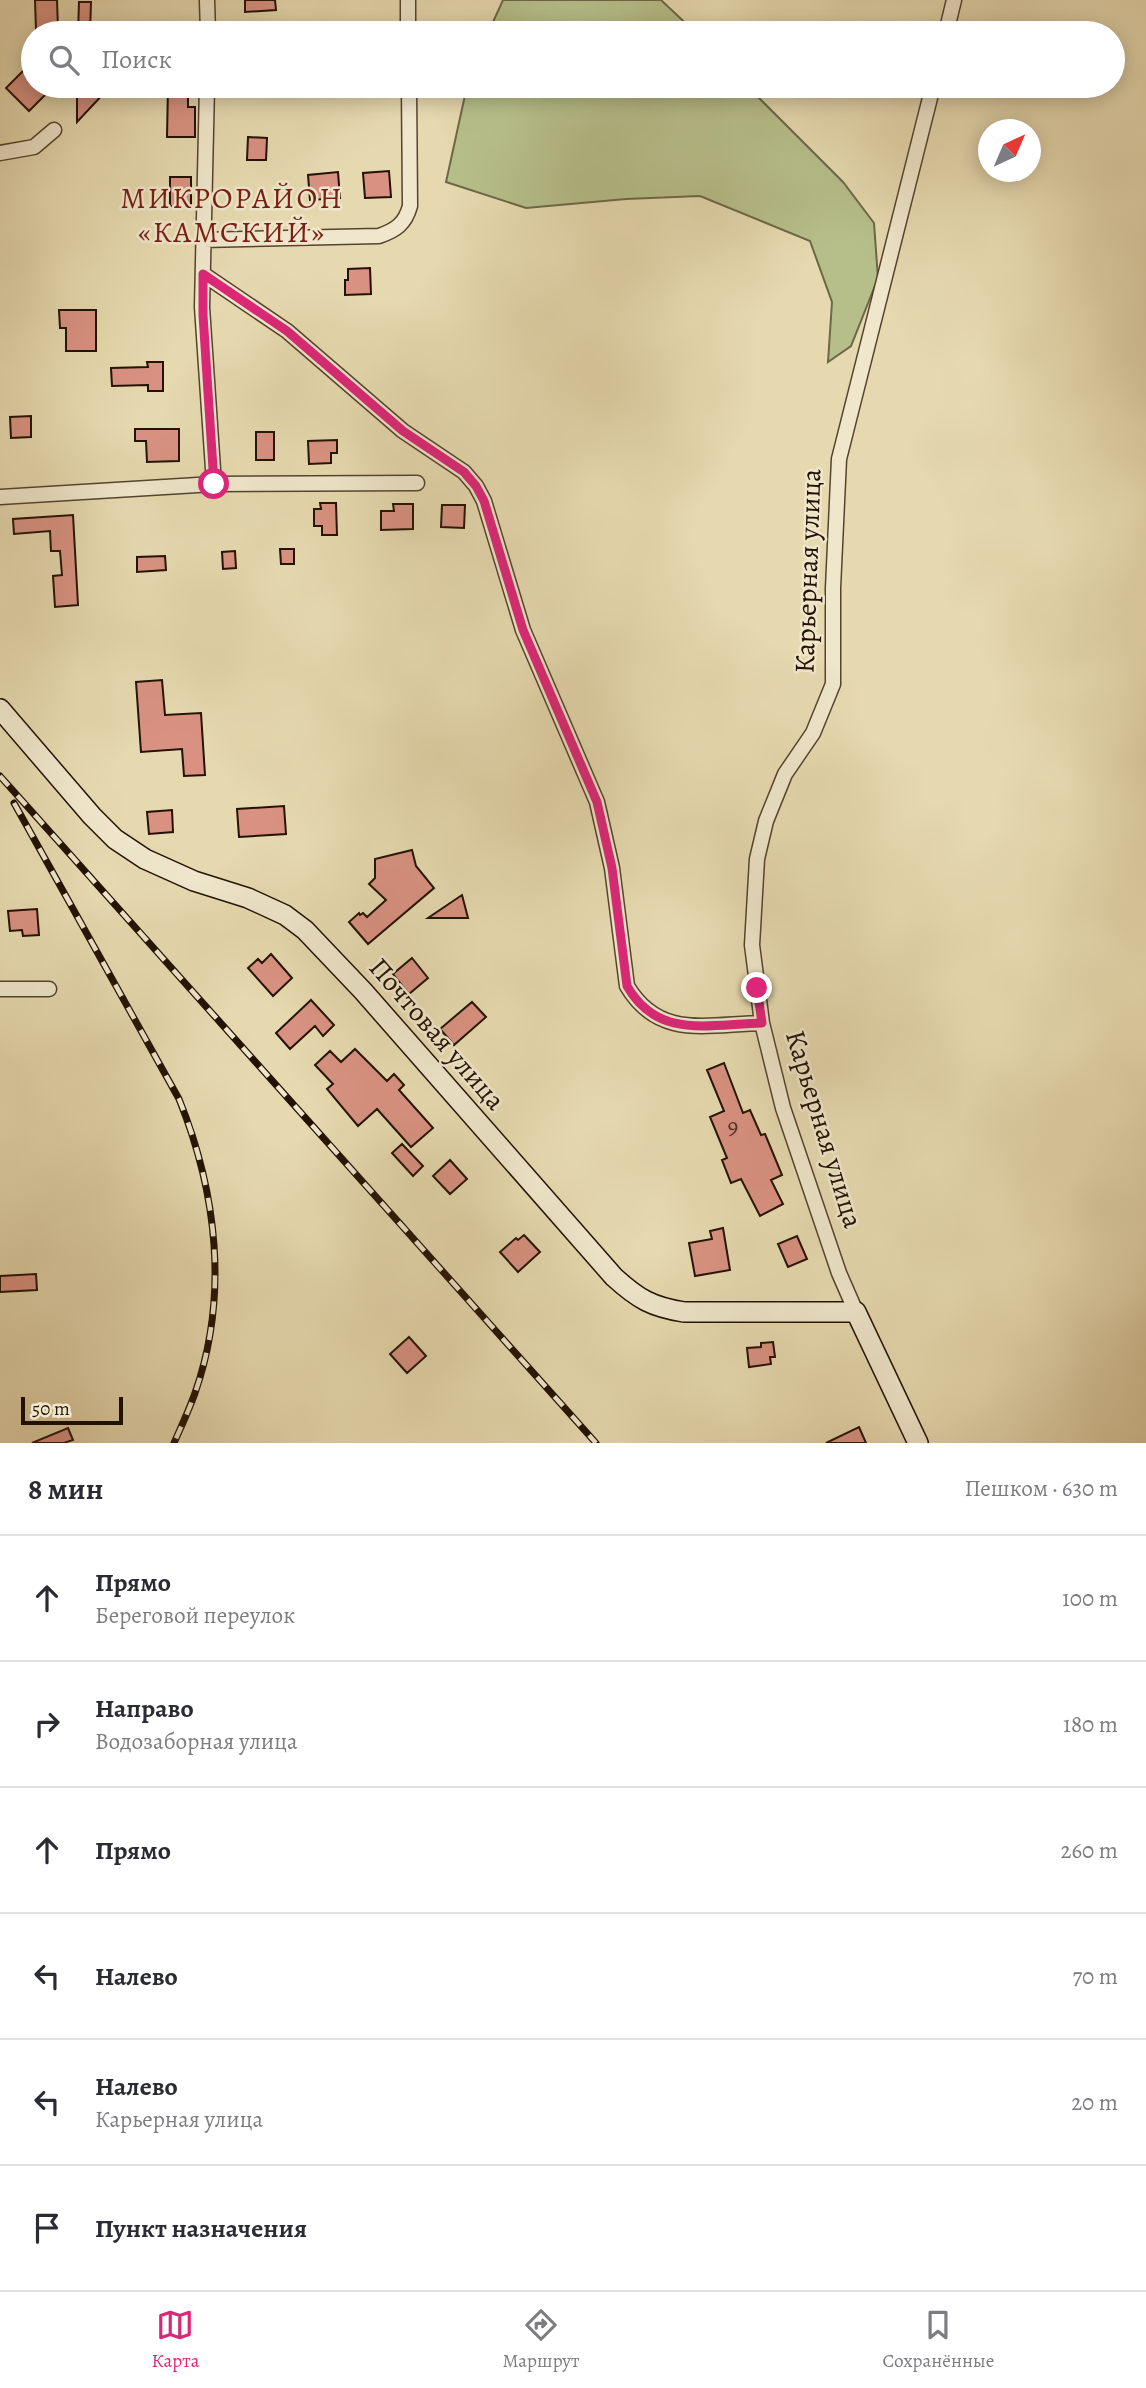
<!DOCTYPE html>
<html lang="ru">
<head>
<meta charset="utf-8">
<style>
  :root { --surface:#fff; --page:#f7f7f7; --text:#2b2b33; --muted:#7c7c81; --line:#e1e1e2; --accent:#db2777 }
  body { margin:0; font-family:Alegreya,serif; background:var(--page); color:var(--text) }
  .compass { position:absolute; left:978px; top:119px; width:63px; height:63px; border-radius:50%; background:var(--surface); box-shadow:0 4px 18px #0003; rotate:44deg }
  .scale { position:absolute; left:21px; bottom:18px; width:102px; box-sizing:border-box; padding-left:7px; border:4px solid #231203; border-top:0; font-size:19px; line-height:24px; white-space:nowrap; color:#231203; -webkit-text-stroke:5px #efe6cb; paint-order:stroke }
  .stop { position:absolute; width:21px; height:21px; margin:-16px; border:5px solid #db2777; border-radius:50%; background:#fff }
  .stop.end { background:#db2777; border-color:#fff; box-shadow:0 2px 7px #0008 }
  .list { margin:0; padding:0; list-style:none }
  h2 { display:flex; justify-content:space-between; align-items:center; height:91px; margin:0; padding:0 28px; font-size:30px }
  h2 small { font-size:23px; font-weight:400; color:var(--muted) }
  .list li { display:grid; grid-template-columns:46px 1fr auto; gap:21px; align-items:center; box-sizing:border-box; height:126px; padding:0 28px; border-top:2px solid var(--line) }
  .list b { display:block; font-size:26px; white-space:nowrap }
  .list p { margin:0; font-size:23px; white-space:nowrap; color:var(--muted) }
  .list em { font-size:23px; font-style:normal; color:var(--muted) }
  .icon { flex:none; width:38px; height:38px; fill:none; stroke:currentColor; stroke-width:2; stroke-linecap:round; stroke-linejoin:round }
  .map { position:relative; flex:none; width:1146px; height:1443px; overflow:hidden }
  .search { position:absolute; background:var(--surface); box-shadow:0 4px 18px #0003; left:21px; right:21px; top:21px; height:77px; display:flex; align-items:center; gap:18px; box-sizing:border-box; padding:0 24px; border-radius:38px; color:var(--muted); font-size:26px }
  .sheet { height:847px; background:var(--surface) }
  nav { display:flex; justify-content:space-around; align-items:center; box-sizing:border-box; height:98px; border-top:2px solid var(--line); background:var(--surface); font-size:19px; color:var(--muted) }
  nav a { display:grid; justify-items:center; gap:4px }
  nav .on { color:var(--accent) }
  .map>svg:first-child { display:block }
</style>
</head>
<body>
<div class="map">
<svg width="1146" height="1443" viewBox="0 0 1146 1443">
  <rect width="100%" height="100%" fill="#e6d9af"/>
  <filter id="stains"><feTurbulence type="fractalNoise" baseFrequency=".00286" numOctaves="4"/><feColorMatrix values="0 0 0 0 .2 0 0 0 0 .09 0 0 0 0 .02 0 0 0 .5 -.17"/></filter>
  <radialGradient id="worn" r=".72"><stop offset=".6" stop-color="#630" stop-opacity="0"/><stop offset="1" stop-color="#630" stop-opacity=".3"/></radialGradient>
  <path fill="#b6bf8a" stroke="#6c6846" stroke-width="2" d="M503,0H661L696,33H488Z
    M467,86H747L843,182L874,223L878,278L851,346L828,362L832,302L810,241L700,196L626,199L526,208L446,182Z"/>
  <path fill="#d99282" stroke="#231203" stroke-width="2" d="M35,0H57L58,29L36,30Z
    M245,0H275L276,10L245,12Z
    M79,2H91L90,33H78Z
    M28,66L33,72V86H54L29,111L6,88Z
    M77,86H100L106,91L77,122Z
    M168,86H188V107H195V137H167Z
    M248,137L267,138L266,160H247Z
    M389,171L391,197L365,198L363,173Z
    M338,172L340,198L310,200L308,175Z
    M170,177H191V206H170Z
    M370,268L371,294L345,295V280H348V269Z
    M59,310H96V351H66V328H60Z
    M147,362H163V391H148V385L112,386L111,368L148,367Z
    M31,416V437L11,438L10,417Z
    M135,429H179V461L147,462L146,441H135Z
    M256,432H274V460H256Z
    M337,440V453H331V463L309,464L308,441Z
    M320,503H336L337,535H322V526H314V509H321Z
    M393,504H413V529L381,530V511H394Z
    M442,505H465L464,528L441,527Z
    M73,515L78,605L55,607L53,576L62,575L60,551H51L50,531L14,534L13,519Z
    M280,549H294V564H281Z
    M235,551L236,568L223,569L222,552Z
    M165,556L166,570L137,572V557Z
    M162,680L165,715L201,713L205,775L184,776L182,749L141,752L136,682Z
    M284,806L286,834L239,837L237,809Z
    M172,810L173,832L149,834L147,812Z
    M412,850L416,866L434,888L368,944L349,922L359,913L360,915L363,913L367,917L386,900L369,884L375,878V859Z
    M462,895L468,918H428Z
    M37,909L39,935L23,936L22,930L10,931L8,911Z
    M271,954L292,978L273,996L248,968L258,959L262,963Z
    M412,958L428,978L409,994L393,974Z
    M311,1000L334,1025L323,1036L315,1026L290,1049L276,1033Z
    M472,1002L486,1017L454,1045L440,1029Z
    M355,1049L387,1081L394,1074L404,1085L399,1090L433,1128L411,1147L377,1109L358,1126L327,1089L333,1084L315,1065L330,1051L341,1062Z
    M724,1063L743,1113L750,1110L761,1135L765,1134L782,1175L771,1180L783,1204L760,1216L741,1179L731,1183L722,1160L727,1158L710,1117L724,1111L707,1070Z
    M402,1144L423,1166L413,1176L392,1153Z
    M450,1160L467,1179L450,1194L433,1176Z
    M723,1228L730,1270L695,1276L689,1243L712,1239L710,1231Z
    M524,1235L540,1252L518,1272L500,1252L516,1238L518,1240Z
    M797,1236L807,1259L788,1267L778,1244Z
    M36,1274L37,1290L0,1292V1276Z
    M409,1337L426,1356L407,1373L390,1354Z
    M773,1342L775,1357H770L771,1364L749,1367L747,1348L761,1347V1343Z
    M859,1427L866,1443H826Z
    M68,1428L73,1440L64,1443H32Z"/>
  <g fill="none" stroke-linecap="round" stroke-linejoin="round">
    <defs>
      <path id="street" d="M207,0L208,33
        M408,0V33
        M946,33L954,0
        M207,86L202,307L214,484
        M0,153L34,147L54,130
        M203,240L379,236C396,230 405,224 410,206L409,86
        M203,274L287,331L403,431L464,472L476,486L484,501L523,630L597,802L612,868L627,986C659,1040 708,1024 762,1023
        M0,497L214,484L417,483
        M0,989H49
        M856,1312L839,1273L783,1108L762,1023L752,945L757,859L766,821L785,774L813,733L833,684V588L839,459L933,86"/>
      <path id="secondary" d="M0,709L92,816L115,839L145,859L194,881L248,898L285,915L305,930L363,991L614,1277C638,1299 652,1307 684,1312H856L918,1443"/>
    </defs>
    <use href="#street" stroke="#54442e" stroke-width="17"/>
    <use href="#secondary" stroke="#231203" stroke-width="22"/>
    <use href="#street" stroke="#efe6cb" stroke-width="14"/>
    <use href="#secondary" stroke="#efe6cb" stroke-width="19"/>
    <defs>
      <path id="rail" d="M0,776L596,1443
        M14,803L179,1099C217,1193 229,1296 195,1393C189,1410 181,1427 174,1443"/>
    </defs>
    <use href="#rail" stroke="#231203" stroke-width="7"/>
    <use href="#rail" stroke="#efe6cb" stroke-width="4.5" stroke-dasharray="13" stroke-linecap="butt"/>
  </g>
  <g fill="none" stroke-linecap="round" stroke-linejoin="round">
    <path stroke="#db2777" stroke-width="9" d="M214,484L203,315V274L287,331L403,431L464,472L476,486L484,501L523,630L597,802L612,868L627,986C658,1040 709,1024 762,1023L757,988"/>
  </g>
  <g text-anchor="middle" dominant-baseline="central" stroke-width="5" stroke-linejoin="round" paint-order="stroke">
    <g font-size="24" fill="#503223">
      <text x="733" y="1126">9</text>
    </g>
    <g font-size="28" fill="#231203" stroke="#efe6cb">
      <text transform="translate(808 571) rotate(-88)">Карьерная улица</text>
      <text transform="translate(437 1034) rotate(49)">Почтовая улица</text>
      <text transform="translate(824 1129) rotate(73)">Карьерная улица</text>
    </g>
    <g font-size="30" letter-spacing="2" fill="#7a1f14" stroke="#efe6cb">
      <text x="232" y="198">МИКРОРАЙОН<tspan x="232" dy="34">«КАМСКИЙ»</tspan></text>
    </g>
  </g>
  <rect width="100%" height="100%" filter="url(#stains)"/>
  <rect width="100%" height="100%" fill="url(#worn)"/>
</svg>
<svg class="compass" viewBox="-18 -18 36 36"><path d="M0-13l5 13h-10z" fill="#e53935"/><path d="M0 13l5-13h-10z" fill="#7c7c81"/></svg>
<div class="scale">50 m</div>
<div class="stop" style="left:214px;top:484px"></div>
<div class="stop end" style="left:757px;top:988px"></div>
<div class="search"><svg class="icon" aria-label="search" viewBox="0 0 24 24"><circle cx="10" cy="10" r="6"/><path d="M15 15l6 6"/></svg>Поиск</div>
</div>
<section class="sheet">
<h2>8 мин<small>Пешком · 630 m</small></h2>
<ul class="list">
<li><svg class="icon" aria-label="ahead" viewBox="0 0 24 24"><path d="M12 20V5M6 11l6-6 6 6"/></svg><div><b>Прямо</b><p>Береговой переулок</p></div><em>100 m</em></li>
<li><svg class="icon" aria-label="right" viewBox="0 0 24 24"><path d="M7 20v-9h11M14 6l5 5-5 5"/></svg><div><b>Направо</b><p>Водозаборная улица</p></div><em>180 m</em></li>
<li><svg class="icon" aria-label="ahead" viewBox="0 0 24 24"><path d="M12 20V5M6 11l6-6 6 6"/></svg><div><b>Прямо</b></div><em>260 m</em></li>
<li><svg class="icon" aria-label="left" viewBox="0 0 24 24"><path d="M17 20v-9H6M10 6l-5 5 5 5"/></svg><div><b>Налево</b></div><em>70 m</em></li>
<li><svg class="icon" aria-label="left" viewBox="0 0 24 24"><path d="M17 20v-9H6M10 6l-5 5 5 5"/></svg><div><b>Налево</b><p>Карьерная улица</p></div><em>20 m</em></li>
<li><svg class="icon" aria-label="arrive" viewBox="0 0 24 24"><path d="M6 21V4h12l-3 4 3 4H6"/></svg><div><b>Пункт назначения</b></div></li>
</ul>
</section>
<nav>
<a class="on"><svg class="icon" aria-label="map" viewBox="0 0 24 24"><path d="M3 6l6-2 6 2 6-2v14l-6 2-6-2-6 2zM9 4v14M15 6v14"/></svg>Карта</a>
<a><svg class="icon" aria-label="directions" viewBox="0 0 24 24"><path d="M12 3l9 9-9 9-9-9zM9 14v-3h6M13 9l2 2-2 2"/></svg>Маршрут</a>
<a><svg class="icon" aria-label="saved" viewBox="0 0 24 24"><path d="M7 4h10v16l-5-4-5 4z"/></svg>Сохранённые</a>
</nav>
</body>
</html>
